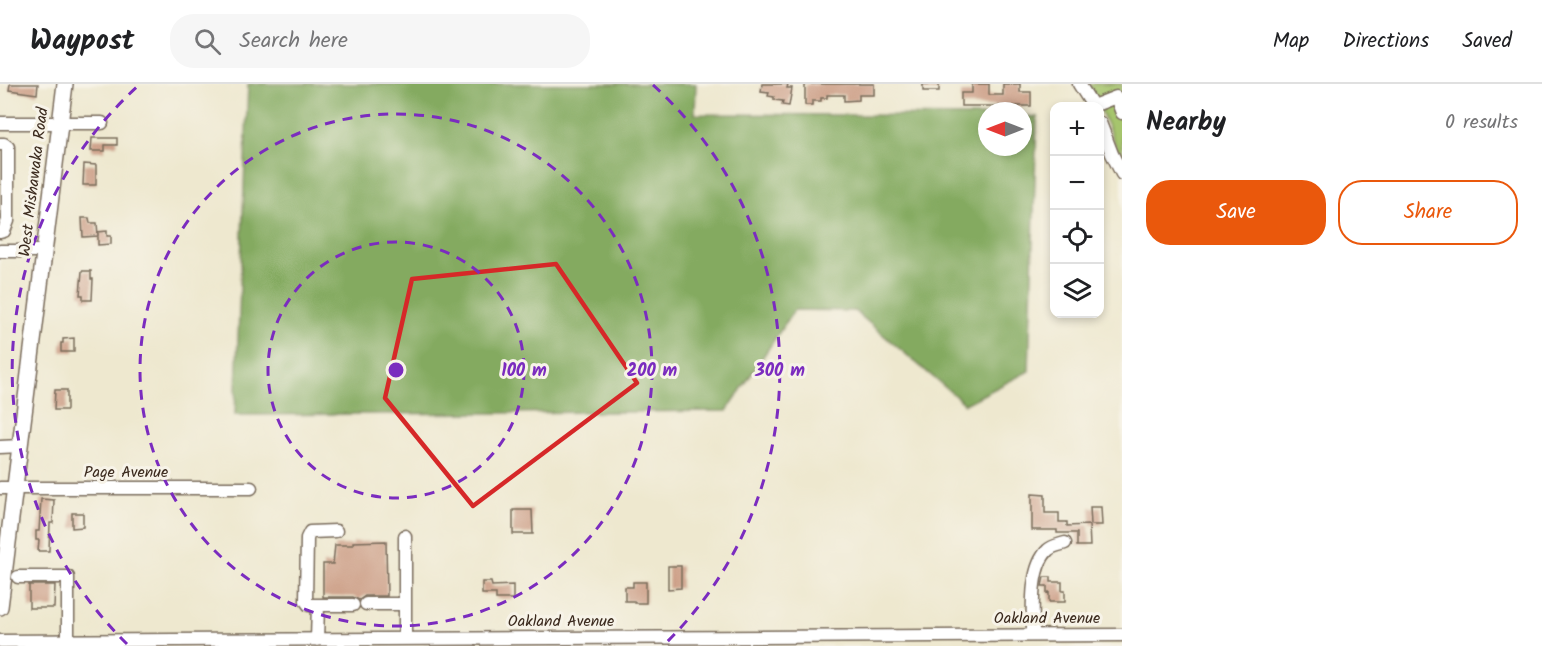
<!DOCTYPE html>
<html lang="en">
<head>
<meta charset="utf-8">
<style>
  :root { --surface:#fff; --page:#f6f6f6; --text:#202124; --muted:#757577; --line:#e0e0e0; --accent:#ea580c }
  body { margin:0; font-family:Kalam,sans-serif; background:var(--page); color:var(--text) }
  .controls { position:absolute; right:18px; top:18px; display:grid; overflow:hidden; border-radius:12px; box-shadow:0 3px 9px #0003 }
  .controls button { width:54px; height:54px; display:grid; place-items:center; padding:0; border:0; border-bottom:2px solid var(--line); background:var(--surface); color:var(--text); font:30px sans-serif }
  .compass { position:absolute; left:978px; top:18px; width:54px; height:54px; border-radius:50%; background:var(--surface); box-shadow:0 3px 9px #0003; rotate:270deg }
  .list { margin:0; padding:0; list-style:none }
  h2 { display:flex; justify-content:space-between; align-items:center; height:78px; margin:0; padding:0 24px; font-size:26px }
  h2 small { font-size:20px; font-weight:400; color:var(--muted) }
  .actions { display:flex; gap:12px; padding:18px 24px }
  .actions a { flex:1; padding:14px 0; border:2px solid var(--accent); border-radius:24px; text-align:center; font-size:21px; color:var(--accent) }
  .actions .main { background:var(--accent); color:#fff }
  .icon { flex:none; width:33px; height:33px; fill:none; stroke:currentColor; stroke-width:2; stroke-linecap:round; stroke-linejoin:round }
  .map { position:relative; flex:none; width:1122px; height:562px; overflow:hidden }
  header { display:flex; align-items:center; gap:36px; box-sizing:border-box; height:84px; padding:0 30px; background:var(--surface); border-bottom:2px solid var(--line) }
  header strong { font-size:28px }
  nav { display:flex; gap:33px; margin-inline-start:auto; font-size:21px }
  .search { width:420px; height:54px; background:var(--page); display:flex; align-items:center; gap:15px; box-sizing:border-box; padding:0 21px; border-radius:24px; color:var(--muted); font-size:22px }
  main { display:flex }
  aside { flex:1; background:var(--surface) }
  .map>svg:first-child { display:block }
</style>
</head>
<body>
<header>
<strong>Waypost</strong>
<div class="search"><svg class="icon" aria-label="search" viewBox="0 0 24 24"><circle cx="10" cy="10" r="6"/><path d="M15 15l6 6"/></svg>Search here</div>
<nav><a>Map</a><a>Directions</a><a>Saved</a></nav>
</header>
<main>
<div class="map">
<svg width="1122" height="562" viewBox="0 0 1122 562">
  <rect width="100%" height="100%" fill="#f7f3e8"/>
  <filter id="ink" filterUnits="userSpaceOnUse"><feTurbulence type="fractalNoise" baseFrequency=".0167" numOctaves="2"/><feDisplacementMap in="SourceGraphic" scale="12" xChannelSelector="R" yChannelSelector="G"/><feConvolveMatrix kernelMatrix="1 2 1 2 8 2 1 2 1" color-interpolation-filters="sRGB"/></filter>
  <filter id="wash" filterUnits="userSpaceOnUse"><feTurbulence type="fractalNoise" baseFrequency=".008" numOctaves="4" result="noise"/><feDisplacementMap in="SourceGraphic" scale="24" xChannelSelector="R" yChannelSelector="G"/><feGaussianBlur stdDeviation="1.35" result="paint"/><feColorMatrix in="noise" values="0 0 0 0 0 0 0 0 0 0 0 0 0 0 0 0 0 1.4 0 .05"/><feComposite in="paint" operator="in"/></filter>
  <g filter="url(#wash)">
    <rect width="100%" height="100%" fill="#eee8cf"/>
    <path fill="#a6c56d" stroke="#707846" stroke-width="1.5" d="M1088,0H1122V77L1092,5Z"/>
    <path fill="#84aa60" stroke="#606a3f" stroke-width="1.5" d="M248,0H696L695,30L987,32V63H1023V32L1037,33L1029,287L965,320L855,227L794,226L727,327L235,331Z"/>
    <g id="blocks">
      <path fill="#cb9b83" d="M10,0H38L37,10L9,6Z
        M762,0H788L787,4H792L789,22L782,21L783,17L774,16V13L768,12L769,9L761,8Z
        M810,0H874V11H859V16L844,17V11H827V14H821V17H812V21H805V1Z
        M923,0H939V7H923Z
        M972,0H989V11H1003V0H1020V8H1031V22H961V9H972Z
        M92,54H117V61H105V67H91Z
        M84,80L96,81V101H83Z
        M82,134H89L90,139H97L98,152L83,153Z
        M107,147V152H111V160L98,161V148Z
        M82,187H91V195H93L92,216H83V211H80Z
        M74,254V268H61V259H63V255Z
        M55,306H67V326H54Z
        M1032,410L1045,411V429H1059V438H1067V442L1089,441L1090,462H1077V449H1057V446H1032Z
        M41,415L54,416L53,439H50L49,467H38L39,456H36V447H39Z
        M1090,423H1101L1102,441H1091Z
        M513,426H532L533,450H513Z
        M72,429H83V443L72,444Z
        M386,457L387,512H365L359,516L353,513H323V480H333L335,461H353V458Z
        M668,482H681V504L668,505Z
        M1044,493H1051V498H1062V507H1065V518H1049V508L1047,509V502H1042Z
        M482,498H491L492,502L513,501V515H496V510H482Z
        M633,498H646V519H634V517H625V503H633Z
        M29,501H55L54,524H29Z"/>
    </g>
  </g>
  <g filter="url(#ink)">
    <use href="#blocks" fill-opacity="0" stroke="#7a6c5c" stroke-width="1.5"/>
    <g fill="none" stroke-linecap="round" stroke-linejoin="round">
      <defs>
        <path id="minor" d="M1079,0L1093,22
          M1093,22L1116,13L1122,29
          M0,39H102
          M1100,39L1112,70L1122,90
          M0,60H4L8,63V137L4,147L0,148
          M0,167H44
          M0,363L20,362
          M0,404H251
          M405,452V520
          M18,493H68V557
          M366,520H405V555
          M318,521H353
          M1033,551C1033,527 1029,484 1048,466C1052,462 1059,461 1065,459
          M317,556L318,521H309L306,517L307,454L310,448L336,447
          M0,557L1122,551"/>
        <path id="major" d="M0,523L65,0"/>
      </defs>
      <use href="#minor" stroke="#7a6c5c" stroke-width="15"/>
      <use href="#major" stroke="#7a6c5c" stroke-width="18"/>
      <use href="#minor" stroke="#fff" stroke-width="12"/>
      <use href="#major" stroke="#fff" stroke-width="15"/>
    </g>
  </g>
  <path fill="none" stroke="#d62828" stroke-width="4.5" stroke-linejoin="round" d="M556,180L637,299L473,422L385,314L412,195Z"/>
  <g fill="none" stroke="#7b2cbf" stroke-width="3" stroke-dasharray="10 8">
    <circle cx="396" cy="286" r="128"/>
    <circle cx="396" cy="286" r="256"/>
    <path d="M127 560A384 384 0 0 1 139 1M653 1A384 384 0 0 1 665 560"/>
  </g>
  <g text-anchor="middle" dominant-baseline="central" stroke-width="6" stroke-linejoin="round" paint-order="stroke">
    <g font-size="16" fill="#3b2a1e" stroke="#f7f3e8">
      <text transform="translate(34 98) rotate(-83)">West Mishawaka Road</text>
      <text x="126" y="388">Page Avenue</text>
      <text x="1047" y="534">Oakland Avenue</text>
      <text x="561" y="537">Oakland Avenue</text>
    </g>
  </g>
  <circle cx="396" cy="286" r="9" fill="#7b2cbf" stroke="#f7f3e8" stroke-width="3"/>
  <g font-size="18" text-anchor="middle" font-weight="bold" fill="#7b2cbf" stroke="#f7f3e8" stroke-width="6" stroke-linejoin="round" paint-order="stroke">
    <text x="524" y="292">100 m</text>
    <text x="652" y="292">200 m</text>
    <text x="780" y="292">300 m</text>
  </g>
</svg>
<div class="controls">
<button>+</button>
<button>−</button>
<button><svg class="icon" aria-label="locate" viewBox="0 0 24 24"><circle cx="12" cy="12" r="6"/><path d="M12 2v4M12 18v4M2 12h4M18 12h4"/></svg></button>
<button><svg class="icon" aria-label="layers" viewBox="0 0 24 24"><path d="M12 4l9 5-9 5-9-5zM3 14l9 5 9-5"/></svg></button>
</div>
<svg class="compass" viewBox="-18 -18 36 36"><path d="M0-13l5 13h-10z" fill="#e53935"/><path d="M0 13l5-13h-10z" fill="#757577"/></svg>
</div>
<aside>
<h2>Nearby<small>0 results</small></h2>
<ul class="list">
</ul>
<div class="actions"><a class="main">Save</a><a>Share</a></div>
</aside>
</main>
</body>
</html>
